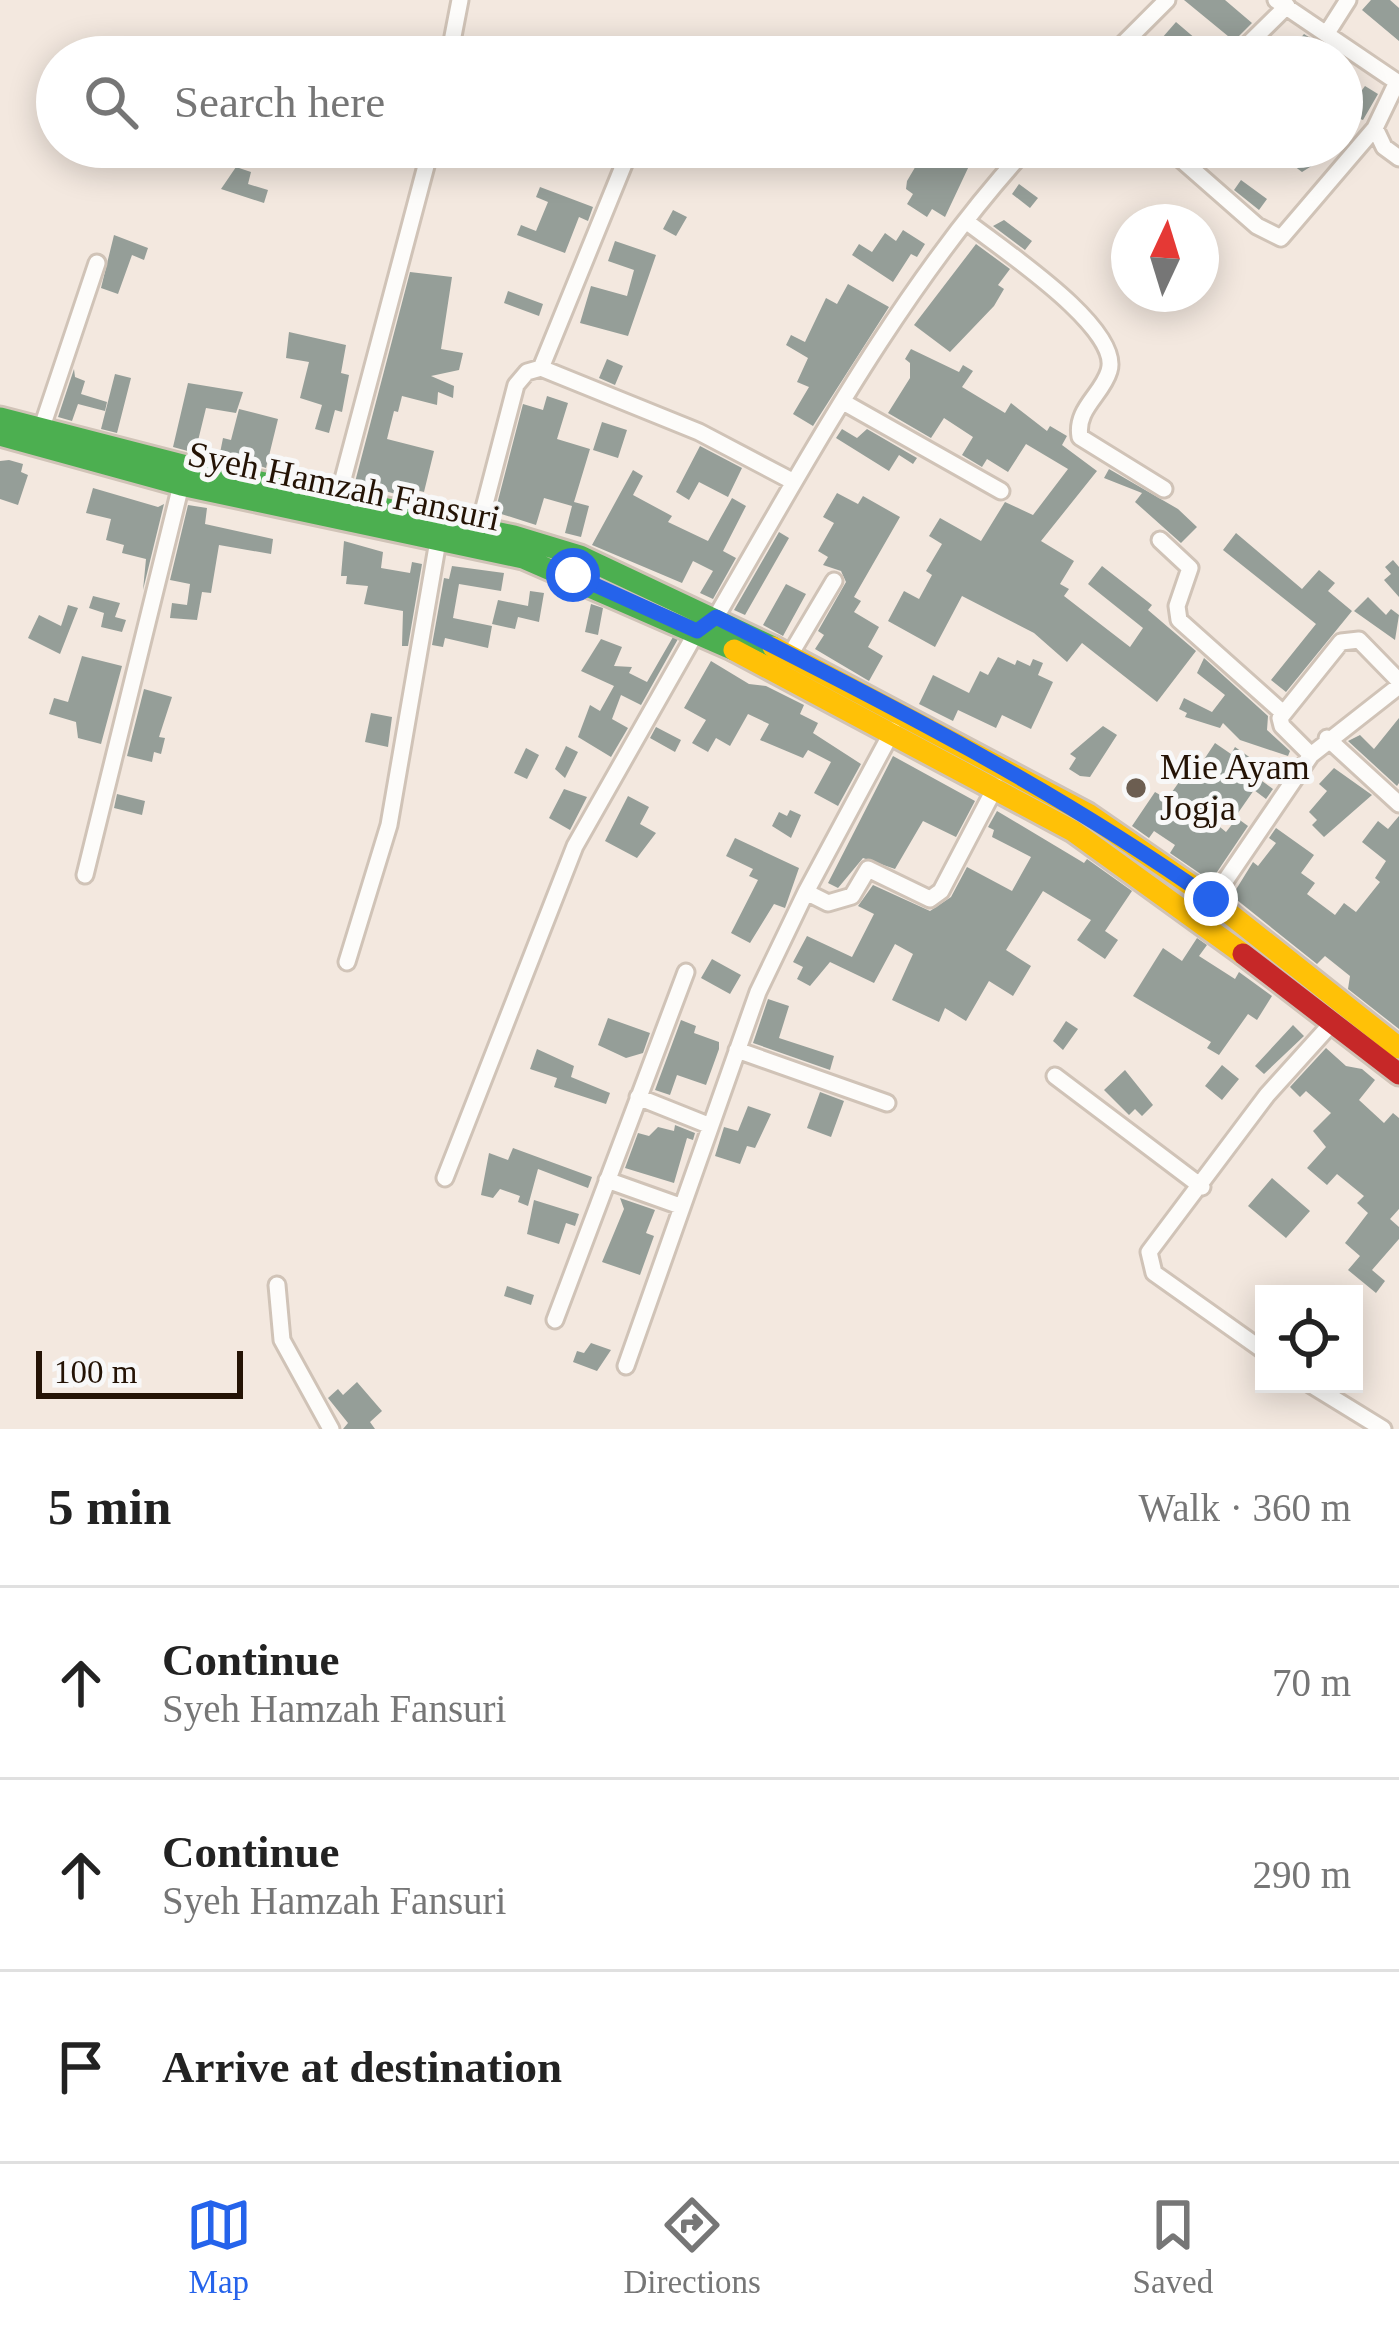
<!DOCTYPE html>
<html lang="en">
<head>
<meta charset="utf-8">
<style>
  :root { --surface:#fff; --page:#f6f6f6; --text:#222; --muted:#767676; --line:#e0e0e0; --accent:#2563eb }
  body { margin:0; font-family:Georgia,serif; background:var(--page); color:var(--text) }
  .controls { position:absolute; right:36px; bottom:36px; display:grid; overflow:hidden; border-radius:0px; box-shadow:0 6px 30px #0003 }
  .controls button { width:108px; height:108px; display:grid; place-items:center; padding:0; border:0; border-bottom:3px solid var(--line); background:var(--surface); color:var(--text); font:60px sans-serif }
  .compass { position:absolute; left:1111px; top:204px; width:108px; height:108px; border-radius:50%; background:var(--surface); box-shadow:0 6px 30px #0003; rotate:4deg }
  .scale { position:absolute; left:36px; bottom:30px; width:207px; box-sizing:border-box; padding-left:12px; border:6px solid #241305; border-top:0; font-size:33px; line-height:42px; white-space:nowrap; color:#241305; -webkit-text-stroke:9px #f8f8f8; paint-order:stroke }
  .stop { position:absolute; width:36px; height:36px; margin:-27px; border:9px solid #2563eb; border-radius:50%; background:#fff }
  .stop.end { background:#2563eb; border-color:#fff; box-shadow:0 3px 12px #0008 }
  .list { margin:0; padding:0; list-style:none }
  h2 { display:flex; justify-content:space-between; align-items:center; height:156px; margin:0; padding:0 48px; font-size:51px }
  h2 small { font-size:39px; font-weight:400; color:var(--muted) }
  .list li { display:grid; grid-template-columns:78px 1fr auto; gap:36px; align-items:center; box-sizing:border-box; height:192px; padding:0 48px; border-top:3px solid var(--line) }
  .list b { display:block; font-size:45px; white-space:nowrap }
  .list p { margin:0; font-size:39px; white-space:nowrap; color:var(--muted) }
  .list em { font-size:39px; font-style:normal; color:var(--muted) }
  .icon { flex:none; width:66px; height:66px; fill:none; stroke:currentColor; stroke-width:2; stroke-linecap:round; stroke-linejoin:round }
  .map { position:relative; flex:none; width:1399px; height:1429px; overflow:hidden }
  .search { position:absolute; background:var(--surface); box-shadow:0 6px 30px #0003; left:36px; right:36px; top:36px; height:132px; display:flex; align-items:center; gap:30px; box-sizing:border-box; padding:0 42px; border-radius:66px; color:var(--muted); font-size:45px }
  .sheet { height:732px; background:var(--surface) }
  nav { display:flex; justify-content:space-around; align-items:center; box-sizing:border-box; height:168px; border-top:3px solid var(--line); background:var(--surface); font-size:33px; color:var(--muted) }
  nav a { display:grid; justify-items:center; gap:6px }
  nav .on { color:var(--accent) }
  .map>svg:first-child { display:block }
</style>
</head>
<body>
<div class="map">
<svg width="1399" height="1429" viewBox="0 0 1399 1429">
  <rect width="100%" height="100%" fill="#f3e8df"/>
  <path fill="#959e98" d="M1184,0H1225L1252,23L1234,41Z
    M1371,0H1390L1399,8V41L1362,10Z
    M1176,22L1217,57H1186L1162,38Z
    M1304,34L1315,41L1310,47L1325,57H1284Z
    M1365,86L1378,94L1363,120L1345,113Z
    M927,147L943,154L946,150L969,166L945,217L932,209L927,217L907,204L913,194L906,189L907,181Z
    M1269,147H1299L1318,162L1302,172Z
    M236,167L251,172L248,184L268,190L264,203L221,189Z
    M1241,180L1267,199L1259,210L1234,190Z
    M1019,184L1038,198L1030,208L1012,194Z
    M540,187L593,207L588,221L579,217L565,253L517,235L521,225L536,231L548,202L536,197Z
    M673,210L687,217L676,236L663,229Z
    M1004,220L1032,241L1025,250L993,226Z
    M903,230L925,244L917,257L911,254L893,282L852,255L859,244L872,252L885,233L896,241Z
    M114,235L148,248L144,260L132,255L118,294L101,288Z
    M615,241L656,255L628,336L580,323L591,286L627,296L634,270L608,261Z
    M976,244L1010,269L998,285L1004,289L994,306L950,352L914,325Z
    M410,272L452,277L441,349L463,353L459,370L431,376L454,386L453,398L438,392L437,405L402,396L398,412L394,411L387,439L434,451L424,492L412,489L409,498L355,482Z
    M848,284L889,307L813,426L793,414L809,387L797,382L808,358L786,345L791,335L805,342L826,298L837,304Z
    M508,291L543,304L539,316L504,303Z
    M289,332L346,345L341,373L349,375L342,412L335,410L329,433L315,429L322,405L300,398L309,362L286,358Z
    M911,349L959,372L963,365L973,371L962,387L1005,413L1011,403L1047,431L1050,426L1067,436L1062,445L1097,471L1041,541L1074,561L1060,584L1069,589L1064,596L1130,647L1143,628L1088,584L1102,566L1152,605L1148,610L1196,651L1157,702L1082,643L1067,662L1034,633L962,596L935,647L888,621L904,591L919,599L932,575L926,571L942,544L929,536L940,518L981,541L1005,502L1033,515L1068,469L1026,444L1008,472L987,459L982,467L962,455L973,437L944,418L931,438L888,413L910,378V363L905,359Z
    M607,359L623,366L615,385L599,378Z
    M74,369L75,377L85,381L81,394L107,402L105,411L78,404L72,421L58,417Z
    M115,374L131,378L117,433L101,429Z
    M188,383L243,392L236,413L206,408L195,453L173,447Z
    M547,396L568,403L557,439L590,449L574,502L589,506L581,537L565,533L572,506L544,498L536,525L495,512L523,404L543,410Z
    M239,409L278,419L266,468L220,453L223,438L231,440Z
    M602,422L627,430L618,458L593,450Z
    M842,429L857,438L867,429L917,458L913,464L899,455L889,471L836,438Z
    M700,446L742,468L728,497L699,482L689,500L676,492Z
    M9,460L23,464L21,472L28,475L18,505L0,499V461Z
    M1109,469L1178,509L1197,527L1181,543L1135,502L1142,493L1104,478Z
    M633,470L643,476L633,495L672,516L668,522L708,541L732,498L746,506L723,551L736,558L713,599L700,593L713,571L693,561L682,583L592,545Z
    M93,488L158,507L164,504L143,590L146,559L122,553L124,545L106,540L111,519L86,513Z
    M837,493L858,504L863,496L900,517L854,597L861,601L854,612L879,627L868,647L883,656L869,681L815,649L824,635L818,631L846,582L841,571L823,565L828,557L818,551L834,523L823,517Z
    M188,505L207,508L205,524L273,539L271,554L219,545L211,593L202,592L197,620L170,618L172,603L187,605L190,584L170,580Z
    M779,532L789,538L745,615L734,610Z
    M1236,533L1302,589L1319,570L1335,583L1328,591L1352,611L1286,692L1271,680L1316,624L1223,550Z
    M344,541L383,552L381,568L410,573L412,562L422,564L408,646H402L403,611L364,604L368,586L346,584L347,576H341Z
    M1393,560L1399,567V597L1384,580L1391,574L1385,567Z
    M452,566L504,573L501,591L459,584L453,618L492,626L488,648L445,638L443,647L432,645L444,578L449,579Z
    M786,584L806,594L783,636L763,625Z
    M530,591L544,593L539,622L518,617L515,629L492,624L498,600L528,606Z
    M93,596L120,603L115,617L126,620L122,632L101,627L104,613L89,608Z
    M1368,597L1386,615L1391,609L1399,615L1395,640L1354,611Z
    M591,604L603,608L598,635L585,632Z
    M68,605L78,608L60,654L28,638L39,615L61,626Z
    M673,637L678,639L641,705L621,695L612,719L628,728L611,757L578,737L590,705L600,711L614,686L581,671L601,639L622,647L614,666L632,667L629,673L647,682Z
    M82,656L122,666L101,744L78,738L76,722L49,714L54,698L68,702Z
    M998,657L1015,665L1017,660L1030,666L1033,659L1043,663L1038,675L1053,682L1031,729L1002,715L996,728L958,710L953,721L919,704L933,675L969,693L980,671L988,675Z
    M1204,658L1268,716L1267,730L1290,751L1288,756L1240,740L1223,723L1220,728L1185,717L1187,713L1179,709L1184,698L1212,712L1225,695L1197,673Z
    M711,661L749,684L766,686L804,705L800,714L818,723L813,733L861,764L838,806L814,793L831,762L808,750L803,758L760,740L769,724L748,714L730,746L716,738L708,752L692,743L706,720L684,708Z
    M144,689L172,697L159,737L165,738L161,754L154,752L152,762L127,756Z
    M371,713L392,717L388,747L365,742Z
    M1399,718V783L1397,786L1348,741L1360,735L1374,749Z
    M1103,726L1117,735L1090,777L1080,776L1069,769L1076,758L1070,754Z
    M656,727L681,740L675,752L650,738Z
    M1215,743L1231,754L1235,747L1265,768L1258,778L1273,789L1266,799L1254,790L1238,813L1220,801L1209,818L1226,832L1237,818L1248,826L1211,881L1170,853L1175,845L1154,831L1149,838L1132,826L1155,792L1167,799L1184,775L1191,779Z
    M566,746L578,752L565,778L555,769Z
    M526,748L539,755L527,779L514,773Z
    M893,756L975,801L956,837L923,821L895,869L863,858L838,888L828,883Z
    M1334,768L1372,795L1324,837L1312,825L1317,820L1309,812L1327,791L1319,784Z
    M564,789L587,797L570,830L549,818Z
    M117,794L145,801L142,815L114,808Z
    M628,796L649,807L640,824L656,833L637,858L605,841Z
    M790,810L801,815L791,838L772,826L779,812L787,816Z
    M997,811L1084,863L1087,859L1132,891L1105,931L1118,940L1105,959L1077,940L1091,920L1043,891L1006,950L1031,966L1013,996L989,981L966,1021L945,1008L939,1022L892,1000L913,954L895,944L874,983L830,962L810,986L797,979L803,967L793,962L807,936L852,957L874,914L858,906L873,885L930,911L951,897L967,867L1012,891L1031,857L992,837L994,830L988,827Z
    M1399,816V1029L1348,989L1350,976L1325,956L1317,964L1232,896L1253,862L1258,866L1276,843L1269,838L1276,828L1314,855L1301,873L1315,883L1307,894L1335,915L1344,903L1356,912L1380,882L1375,878L1386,861L1362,842L1378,821L1388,829Z
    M735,838L799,868L785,908L774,904L750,943L731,933L758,880L749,876L753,869L726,856Z
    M1197,938L1207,945L1199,956L1235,979L1239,972L1272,996L1257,1020L1248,1014L1219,1055L1207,1048L1211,1042L1133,996L1163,948L1182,961Z
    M712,959L741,975L730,994L701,978Z
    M768,999L789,1006L779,1038L834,1056L830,1070L753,1043Z
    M608,1018L650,1033L643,1053L626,1058L598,1045Z
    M681,1020L696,1026L694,1033L719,1042V1049L706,1085L677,1075L670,1095L655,1090Z
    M1066,1021L1078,1029L1063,1050L1053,1041Z
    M1293,1025L1304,1036L1264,1074L1255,1066Z
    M1326,1048L1346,1066L1362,1069L1375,1080L1359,1100L1384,1123L1393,1113L1399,1118V1209L1390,1219L1399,1227V1239L1372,1270L1385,1281L1376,1293L1348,1270L1360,1256L1345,1243L1368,1213L1357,1203L1364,1196L1337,1174L1327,1185L1307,1168L1326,1147L1313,1131L1331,1113L1306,1091L1300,1097L1290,1087Z
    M537,1049L574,1066L571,1077L610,1093L606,1104L554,1087L557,1078L530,1069Z
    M1222,1065L1239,1079L1222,1100L1205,1086Z
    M1125,1070L1153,1105L1142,1116L1135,1109L1129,1115L1104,1090Z
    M820,1092L844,1101L831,1137L807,1128Z
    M748,1106L771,1114L755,1148L747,1146L740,1164L715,1156L724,1127L738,1131Z
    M675,1125L695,1133L693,1140L687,1138L674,1183L625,1168L638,1133L649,1136L658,1127L674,1131Z
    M513,1148L592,1177L588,1188L538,1169L528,1206L518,1202L520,1196L500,1189L493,1198L481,1195L489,1153L508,1160Z
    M1272,1178L1310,1211L1286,1238L1248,1206Z
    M620,1198L655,1210L646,1233L654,1236L640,1275L602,1262L624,1209Z
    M534,1200L579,1214L575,1226L566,1223L559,1244L527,1234Z
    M507,1286L534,1295L531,1305L504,1296Z
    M591,1343L611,1350L597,1371L573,1362L577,1351L584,1353Z
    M357,1382L382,1411L370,1422L375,1429H343L348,1423L328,1398L338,1389L343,1395Z"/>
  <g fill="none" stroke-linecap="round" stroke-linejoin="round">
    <defs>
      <path id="street" d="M1276,0L1397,82L1375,128L1384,147L1399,158
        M1327,33L1348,0
        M449,57L460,0
        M1110,57L1167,0
        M1235,57L1287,6
        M1167,147L1257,226L1281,238L1375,128
        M966,221C997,246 1123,328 1109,371C1102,395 1075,409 1080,437L1164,489
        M541,368L631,147
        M845,403L1001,491
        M41,430L97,263
        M338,498L431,147
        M479,527L516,385L527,372L541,368L699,432L794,482
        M1160,540L1190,568L1177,606L1179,620L1282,712
        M790,655L834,581
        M1327,738L1399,804
        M1311,755L1282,726L1280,718L1341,642L1359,640L1399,681
        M85,875L181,485
        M806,892L893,730
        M1195,917L1219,890L1311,755L1399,686
        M347,962L389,825L439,535
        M737,1050L887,1103
        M1055,1076L1202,1187
        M638,1097L708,1125
        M445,1178L575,846L697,631L716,617C809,457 902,284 1028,147
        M607,1180L680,1206
        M277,1285L282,1340L331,1429
        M555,1320L686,972
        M1264,1351L1154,1273L1149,1252L1267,1095L1332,1023
        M626,1366L758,992L806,892L828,903L852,896L868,869L930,899L941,891L996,786
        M1310,1384L1383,1429"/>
      <path id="fast" d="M0,418L190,467L514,536L580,556L773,647
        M0,435L181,485L523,558L734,650"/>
      <path id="slow" d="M773,647L1088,814L1211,899L1399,1048
        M734,650L1073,831L1243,954"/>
      <path id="jam" d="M1243,954L1399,1074"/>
    </defs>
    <use href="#street" stroke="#d0c3b7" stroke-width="21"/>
    <use href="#fast" stroke="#d0c3b7" stroke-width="27"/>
    <use href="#slow" stroke="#d0c3b7" stroke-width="27"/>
    <use href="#jam" stroke="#d0c3b7" stroke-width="27"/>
    <use href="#street" stroke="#fdfcfa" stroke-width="15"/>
    <use href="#fast" stroke="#4caf50" stroke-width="21"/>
    <use href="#slow" stroke="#ffc107" stroke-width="21"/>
    <use href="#jam" stroke="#c62828" stroke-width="21"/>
  </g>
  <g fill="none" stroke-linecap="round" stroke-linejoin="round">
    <path stroke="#2563eb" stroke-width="15" d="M573,575L697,631L716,617C887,703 1055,789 1211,899"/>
  </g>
  <circle fill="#6c5e51" stroke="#f8f8f8" stroke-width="4.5" cx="1136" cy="788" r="12"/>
  <g text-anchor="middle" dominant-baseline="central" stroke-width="10" stroke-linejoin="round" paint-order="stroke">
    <g font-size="36" fill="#241305" stroke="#f8f8f8">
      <text transform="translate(344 486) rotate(12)">Syeh Hamzah Fansuri</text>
    </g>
    <g font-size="36" fill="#241305" stroke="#f8f8f8" text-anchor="start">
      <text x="1160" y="767">Mie Ayam<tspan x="1160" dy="41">Jogja</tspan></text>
    </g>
  </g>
</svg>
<div class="controls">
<button><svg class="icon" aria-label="locate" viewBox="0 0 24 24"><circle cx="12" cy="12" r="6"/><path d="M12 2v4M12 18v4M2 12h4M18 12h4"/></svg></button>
</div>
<svg class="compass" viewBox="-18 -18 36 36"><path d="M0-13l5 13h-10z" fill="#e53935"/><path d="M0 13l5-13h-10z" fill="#767676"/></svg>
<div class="scale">100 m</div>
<div class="stop" style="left:573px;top:575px"></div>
<div class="stop end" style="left:1211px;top:899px"></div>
<div class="search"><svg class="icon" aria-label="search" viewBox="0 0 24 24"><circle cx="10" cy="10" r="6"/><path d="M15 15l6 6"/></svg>Search here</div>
</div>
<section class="sheet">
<h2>5 min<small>Walk · 360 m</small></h2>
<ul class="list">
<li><svg class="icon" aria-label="ahead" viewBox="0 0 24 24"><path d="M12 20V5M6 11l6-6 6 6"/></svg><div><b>Continue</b><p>Syeh Hamzah Fansuri</p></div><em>70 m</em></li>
<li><svg class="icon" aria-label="ahead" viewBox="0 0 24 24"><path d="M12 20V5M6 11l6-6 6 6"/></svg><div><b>Continue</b><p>Syeh Hamzah Fansuri</p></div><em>290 m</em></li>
<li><svg class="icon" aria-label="arrive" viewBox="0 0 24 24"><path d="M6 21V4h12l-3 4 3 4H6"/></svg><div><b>Arrive at destination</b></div></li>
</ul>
</section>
<nav>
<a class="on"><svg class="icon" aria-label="map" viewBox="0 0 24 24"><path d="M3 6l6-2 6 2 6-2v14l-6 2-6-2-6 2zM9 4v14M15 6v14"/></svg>Map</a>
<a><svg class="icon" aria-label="directions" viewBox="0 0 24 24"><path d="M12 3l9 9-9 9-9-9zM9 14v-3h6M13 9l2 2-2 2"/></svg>Directions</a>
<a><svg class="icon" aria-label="saved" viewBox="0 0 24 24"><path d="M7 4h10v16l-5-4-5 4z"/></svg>Saved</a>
</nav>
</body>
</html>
